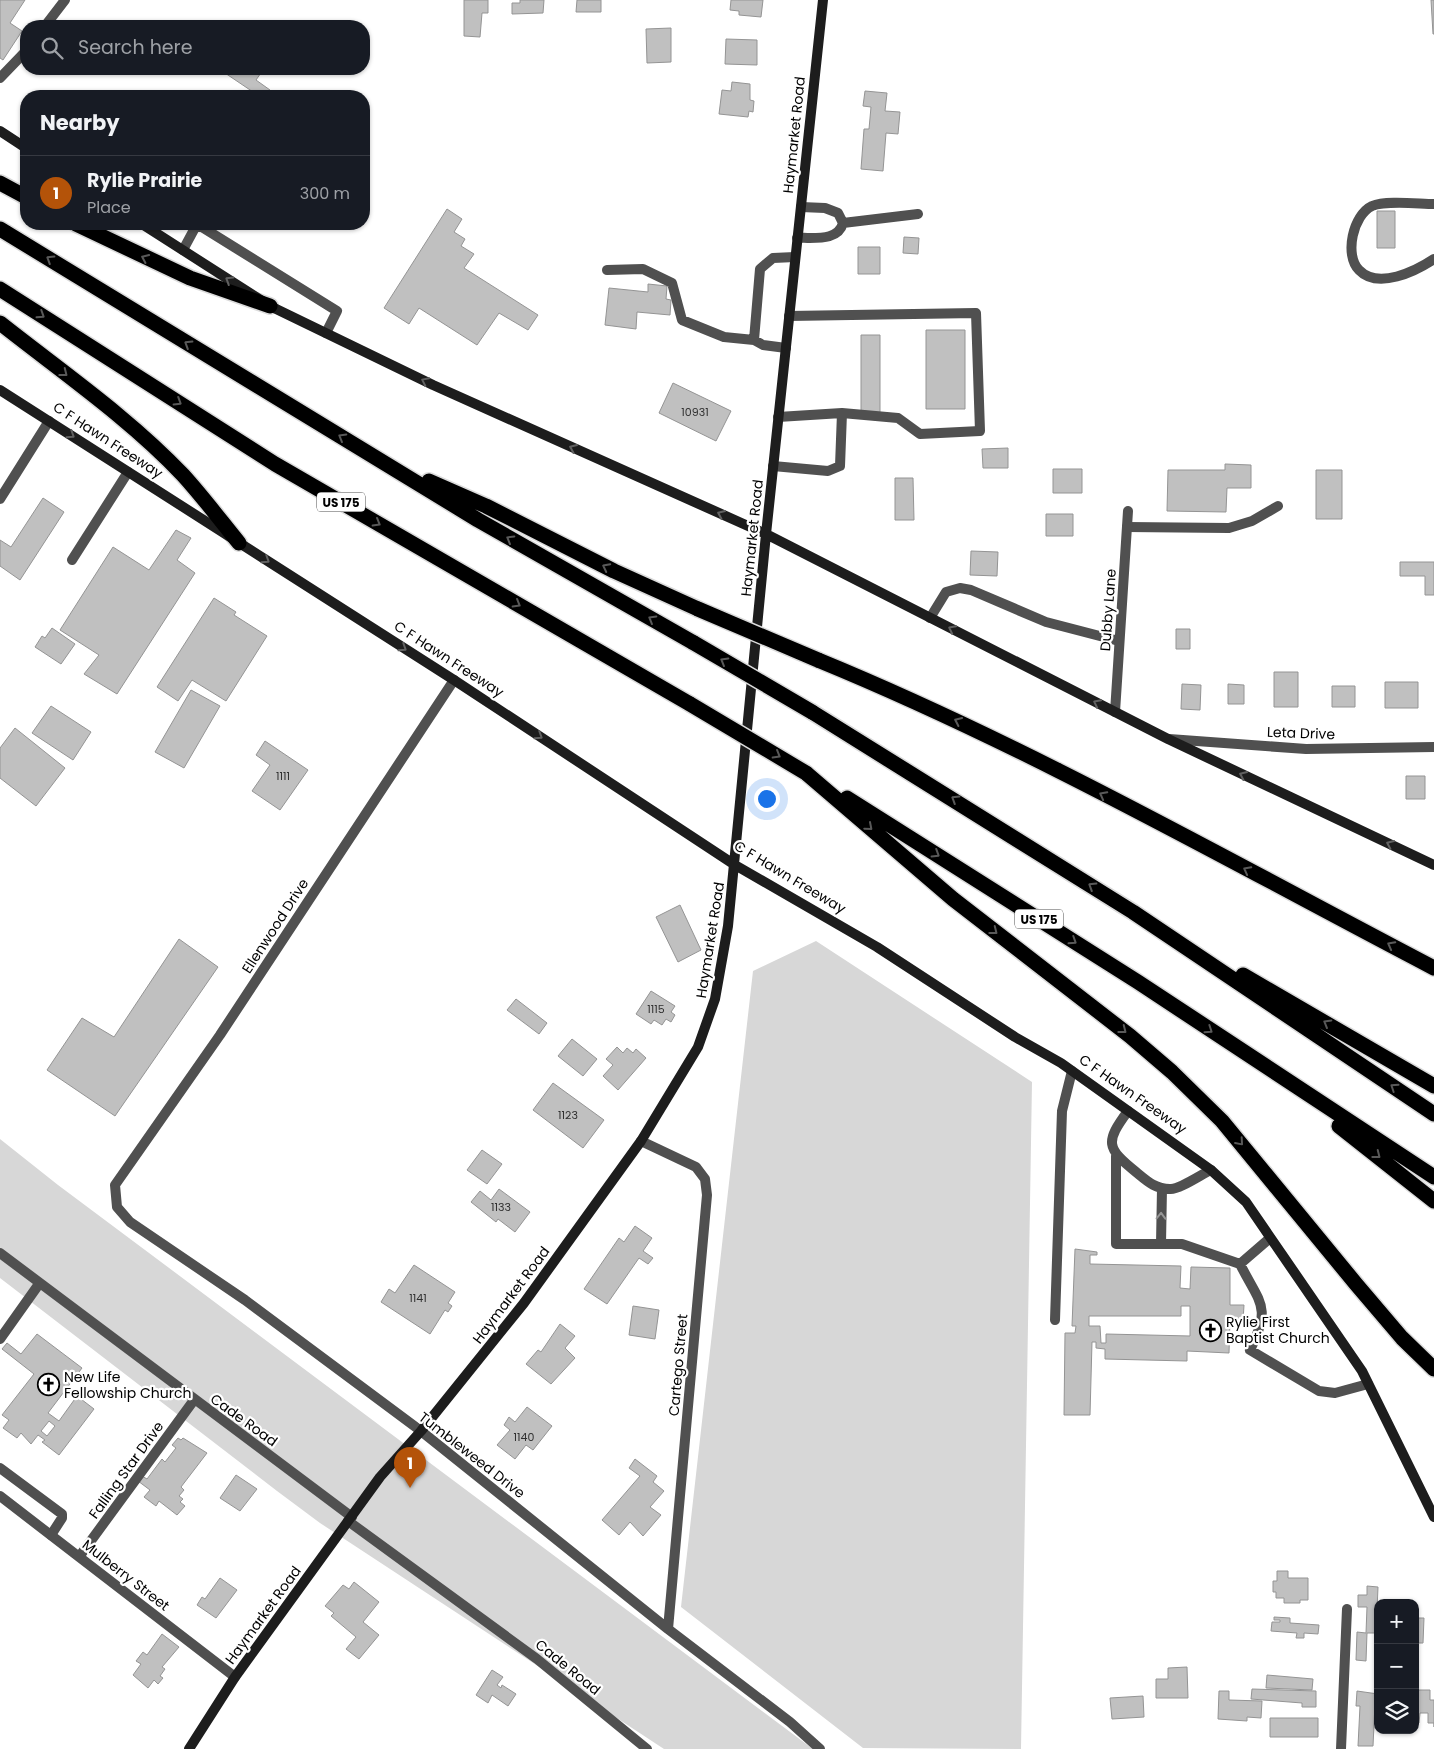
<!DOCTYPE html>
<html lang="en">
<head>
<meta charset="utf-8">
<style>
  :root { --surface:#171b24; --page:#242831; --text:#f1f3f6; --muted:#9ea1a6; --line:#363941; --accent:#b45309 }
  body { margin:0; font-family:Poppins,sans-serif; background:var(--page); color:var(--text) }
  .controls { position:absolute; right:15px; bottom:15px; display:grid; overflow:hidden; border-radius:10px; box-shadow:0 1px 4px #0004 }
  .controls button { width:45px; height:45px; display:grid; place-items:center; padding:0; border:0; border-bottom:1px solid var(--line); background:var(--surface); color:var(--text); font:25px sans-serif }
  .you { position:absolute; left:766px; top:798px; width:18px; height:18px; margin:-12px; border:4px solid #fff; border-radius:50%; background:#1a73e8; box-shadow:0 0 0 8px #1a73e833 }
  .badge { display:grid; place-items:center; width:32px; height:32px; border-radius:50%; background:var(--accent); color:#fff; font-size:16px; font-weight:700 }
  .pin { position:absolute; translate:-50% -41px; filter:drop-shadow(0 1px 2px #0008) }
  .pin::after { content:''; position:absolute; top:26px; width:18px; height:15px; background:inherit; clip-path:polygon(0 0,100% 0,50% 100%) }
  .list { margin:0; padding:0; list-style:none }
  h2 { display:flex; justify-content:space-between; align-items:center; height:65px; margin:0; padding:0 20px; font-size:21px }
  h2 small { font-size:16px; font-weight:400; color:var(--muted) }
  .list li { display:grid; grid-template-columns:32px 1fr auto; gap:15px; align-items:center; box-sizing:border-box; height:75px; padding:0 20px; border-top:1px solid var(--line) }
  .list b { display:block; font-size:19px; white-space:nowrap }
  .list p { margin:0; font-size:16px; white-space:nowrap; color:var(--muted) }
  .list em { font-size:16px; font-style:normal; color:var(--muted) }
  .icon { flex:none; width:28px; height:28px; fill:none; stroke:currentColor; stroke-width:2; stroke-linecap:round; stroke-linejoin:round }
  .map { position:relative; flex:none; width:1434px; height:1749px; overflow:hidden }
  .search { position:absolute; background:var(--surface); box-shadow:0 1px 4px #0004; left:20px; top:20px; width:350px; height:55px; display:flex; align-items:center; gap:12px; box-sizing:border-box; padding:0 18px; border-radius:20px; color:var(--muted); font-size:19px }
  .panel { position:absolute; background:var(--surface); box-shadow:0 1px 4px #0004; left:20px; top:90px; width:350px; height:140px; border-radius:20px }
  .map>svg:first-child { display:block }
</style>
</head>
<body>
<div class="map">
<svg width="1434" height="1749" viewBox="0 0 1434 1749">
  <rect width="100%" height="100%" fill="#fff"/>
  <path fill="#d7d7d7" d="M816,941L1032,1082L1021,1749L863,1748L681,1607L753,971Z
    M0,1139L58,1185L813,1749H664L320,1523L277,1491L0,1278Z"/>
  <path fill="#c0c0c0" stroke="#949494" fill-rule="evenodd" d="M0,0H25L10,23L22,31L3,60L0,58Z
    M464,0H488V13H482L480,37L464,36Z
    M520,0H544L543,13L512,14V3H520Z
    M577,0H601V12H576Z
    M731,0H763L761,17L739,15V11L730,10Z
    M1431,0H1434V34H1433Z
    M671,28V62L647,63L646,29Z
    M726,39L757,40V65L725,64Z
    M219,69H261L263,70L256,80L270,90L266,96H259Z
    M732,82L750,84V100L754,101L753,112L749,111L748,117L719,114L722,90L731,91Z
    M865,91L887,93L885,111L900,112L898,134L886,133L883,171L861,169L864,129H869L871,107L863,106Z
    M447,209L462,219L454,232L465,239L461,246L474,254L464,268L538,315L528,330L499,313L477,345L419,308L409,324L384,308Z
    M1377,211H1395V248H1377Z
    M904,237L919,238L918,254L903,253Z
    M858,247H880V274H858Z
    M648,284L667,286L666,299L671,300L670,315L637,312L636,329L605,325L609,288L648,292Z
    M926,330H965V409H926Z
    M861,335H880V414H861Z
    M673,383L731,411L716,441L659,413Z
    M1008,448V468H983L982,449Z
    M1225,464L1251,465V488H1227L1226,512L1167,511L1168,470H1225Z
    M1053,469H1082V493H1053Z
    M1316,470H1342V519H1316Z
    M895,478H913L914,520H895Z
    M43,498L64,512L20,580L0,566V540L11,547Z
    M1046,514H1073V536H1046Z
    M176,530L191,538L177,560L195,573L117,694L84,674L99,655L60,630L113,547L149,570Z
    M971,551L998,552L997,576L970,575Z
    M1400,562H1434V595H1425V576H1400Z
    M214,598L236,612L234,615L267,636L226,701L192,680L178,701L157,687Z
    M52,628L75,644L61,664L35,647L42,636L45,638Z
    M1176,629H1190V649H1176Z
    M1274,672H1298V707H1274Z
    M1385,682H1418V708H1385Z
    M1182,684L1201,685L1200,710L1181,709Z
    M1228,684L1244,685V704H1228Z
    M1332,686H1355V707H1332Z
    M191,690L220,706L184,768L155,752Z
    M51,706L91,732L73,760L32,733Z
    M15,728L65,768L36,806L0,778V748Z
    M265,741L308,770L280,810L252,791L270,765L256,755Z
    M1406,776H1425V799H1406Z
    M680,905L701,950L678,962L656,917Z
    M179,939L218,967L115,1116L47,1070L82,1018L114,1037Z
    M651,991L675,1006L671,1012L675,1015L671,1022L666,1019L662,1025L654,1020L651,1024L636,1014Z
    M516,999L547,1023L539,1034L507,1010Z
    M572,1039L597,1059L583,1076L558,1056Z
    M617,1047L623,1053L627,1048L633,1053L636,1049L646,1058L618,1090L603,1076L613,1065L606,1059Z
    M553,1083L604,1120L583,1148L533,1110Z
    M482,1150L502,1164L487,1184L467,1170Z
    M499,1189L530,1212L515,1232L498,1219L496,1222L471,1202L480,1191L491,1200Z
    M635,1226L652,1238L643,1251L653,1258L648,1264L639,1258L607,1304L584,1289L619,1238L624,1242Z
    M1075,1249L1097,1252V1255H1090V1264L1181,1266L1180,1288L1190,1289L1191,1267L1230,1268V1305H1244L1243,1321L1230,1320L1229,1353L1187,1351V1361L1105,1359V1349L1096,1348V1342H1092L1090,1415H1064L1065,1333H1075L1076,1326H1072ZM1181,1306H1190V1336L1106,1334V1343H1101L1100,1326H1089V1316H1181Z
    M414,1265L455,1292L448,1303L452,1306L448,1312L445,1310L430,1334L381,1302L389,1289L395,1293Z
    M633,1306L659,1310L655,1339L629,1335Z
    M560,1324L575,1336L565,1348L575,1358L551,1384L526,1364L538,1350L541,1352Z
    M37,1334L82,1368L48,1413L59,1421L77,1396L94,1409L59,1455L42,1442L45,1440L38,1435L31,1444L21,1433L17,1438L3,1428L9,1420L2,1415L34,1374L2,1349L7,1343L21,1354ZM49,1421L55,1426L47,1436L41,1431Z
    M527,1407L552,1426L533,1450L526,1445L515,1459L497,1445L510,1430L504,1425L509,1417L515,1422Z
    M178,1438L181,1440L183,1438L207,1453L181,1487L184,1490L179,1496L183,1499L180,1502L185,1506L177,1515L159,1501L156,1506L144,1497L150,1490L138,1481L142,1476L147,1479L162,1459L165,1462L176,1448L172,1445Z
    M635,1459L657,1476L653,1482L664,1491L650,1507L661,1515L643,1536L630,1522L619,1535L602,1520L640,1476L629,1468Z
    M236,1475L257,1489L240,1511L220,1498Z
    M1277,1571H1288V1578H1308V1600H1300V1603H1284V1598H1276V1592H1273V1581H1277Z
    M220,1578L237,1590L216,1618L197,1605L202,1597L205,1599Z
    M354,1582L379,1602L363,1622L379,1635L359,1659L346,1649L356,1637L331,1616L334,1613L325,1606L343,1585L349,1589Z
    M1367,1586L1378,1587L1376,1633H1367L1366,1661L1356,1660L1357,1632L1366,1633L1367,1607H1358V1595H1367Z
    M1274,1617L1290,1618V1623L1319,1625L1318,1634L1304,1633V1638H1296L1297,1633L1271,1631L1272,1622H1280V1620H1274Z
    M1415,1618H1424L1423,1643H1415Z
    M162,1634L179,1647L162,1667L165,1669L160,1676L163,1678L158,1684L154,1680L148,1688L133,1675L141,1664L136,1661L143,1652L147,1655Z
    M1187,1667L1188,1698H1156V1679H1168V1668Z
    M492,1670L503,1677L497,1685L501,1688L502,1685L516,1694L508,1706L492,1695L488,1703L476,1695Z
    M1267,1675L1313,1679L1312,1690L1266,1688Z
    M1252,1689L1316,1691V1707H1302V1703L1251,1699Z
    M1415,1690H1430V1700H1434V1727V1723H1428V1713H1420L1419,1723H1415Z
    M1219,1691H1229V1700L1262,1701L1261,1718L1247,1717V1721L1218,1719Z
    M1357,1691L1378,1694V1704H1375L1373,1746H1358L1360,1706H1356Z
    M1143,1696L1144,1717L1112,1719L1110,1698Z
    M1270,1718H1318V1737H1270Z"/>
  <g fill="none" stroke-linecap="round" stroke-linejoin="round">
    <defs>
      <path id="highway" d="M0,183L26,197
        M76,224L190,278L270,306
        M0,229L478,520L694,643
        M0,289L275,464L690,704
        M0,323C62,372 129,418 183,475C203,497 221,521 239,543
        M429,481L486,506L614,571L698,609
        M818,660C1030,747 1231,862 1434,968
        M812,712L1133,912L1434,1114
        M806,773L953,899L1130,1036L1172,1072L1222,1121L1356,1284L1402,1338L1434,1369
        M847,798L1138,982L1434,1177
        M1243,975L1434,1086
        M1339,1126L1434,1201"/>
    </defs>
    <use href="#highway" stroke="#dbdbdb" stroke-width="18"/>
    <path stroke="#505050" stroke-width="10" d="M45,26L65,0
      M0,78L26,51
      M1434,204C1419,204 1386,200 1372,206C1353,215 1344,255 1359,270C1378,290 1416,271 1434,259
      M843,223L918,214
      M197,224L337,311L326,333
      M797,238C813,237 838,242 843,223L838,213L825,208L801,207
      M183,250L197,224
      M607,270L643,269L672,283L682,320L724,337L754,340
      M786,348L763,345L754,340L760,269L773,258L795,257
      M778,417L842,413L898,418L920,434L980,431L976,313L789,316
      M773,466L828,471L840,466L842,413
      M0,499L49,421
      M1127,527L1229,528L1252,521L1278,506
      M72,560L128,472
      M930,618L946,592L960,588L971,590L1046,622L1119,641
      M1128,1111C1105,1142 1106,1148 1136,1172C1147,1181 1155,1189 1170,1189C1179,1190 1202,1174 1211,1170
      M1116,1156V1244H1182L1240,1264L1270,1238
      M1161,1244L1162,1188
      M1240,1264C1260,1304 1272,1306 1250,1350L1319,1391L1335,1393L1368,1384
      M1055,1320L1062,1111L1072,1071
      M0,1468L62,1514V1518L51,1535
      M1341,1749L1347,1609"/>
    <path stroke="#505050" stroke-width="10" d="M454,680L220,1035L115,1185L117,1207L130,1222L245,1300L421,1431L668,1629L790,1722L820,1749
      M1115,712L1128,511
      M1169,739L1306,749L1434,747
      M641,1141L696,1167L705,1179L707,1195L668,1629
      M0,1253L352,1517
      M0,1339L39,1284
      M0,1496L235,1677
      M348,1521L537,1659L647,1749
      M79,1557L194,1400"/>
    <path stroke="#1d1d1d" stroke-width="10" d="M0,131L26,148
      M142,224L270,306L433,385L766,534L1168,739L1434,865
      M0,390L454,680L735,865L877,947L1015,1037L1061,1063L1211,1170L1246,1202L1362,1371L1434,1517
      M189,1749L235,1677L380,1477L421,1431L524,1303L641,1141L698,1047L715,999L728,926L766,534L823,0"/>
    <use href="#highway" stroke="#000" stroke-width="15"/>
    <defs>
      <path id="highway-bridge" d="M698,609L818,660
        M694,643L812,712
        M690,704L806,773"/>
    </defs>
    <use href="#highway-bridge" stroke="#dbdbdb" stroke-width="18" stroke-linecap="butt"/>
    <use href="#highway-bridge" stroke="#000" stroke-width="15"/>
  </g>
  <defs><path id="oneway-chevron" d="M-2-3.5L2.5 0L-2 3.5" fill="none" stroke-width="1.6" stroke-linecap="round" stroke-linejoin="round" transform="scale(1.25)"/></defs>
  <g stroke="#595959">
    <use href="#oneway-chevron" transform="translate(145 258) rotate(-155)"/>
    <use href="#oneway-chevron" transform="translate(50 259) rotate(-148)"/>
    <use href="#oneway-chevron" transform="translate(41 315) rotate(33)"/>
    <use href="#oneway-chevron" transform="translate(188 344) rotate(-148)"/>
    <use href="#oneway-chevron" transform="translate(64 373) rotate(38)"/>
    <use href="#oneway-chevron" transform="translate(178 402) rotate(32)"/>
    <use href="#oneway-chevron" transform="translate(342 437) rotate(-150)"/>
    <use href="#oneway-chevron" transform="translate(377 523) rotate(30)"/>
    <use href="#oneway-chevron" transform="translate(510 539) rotate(-150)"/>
    <use href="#oneway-chevron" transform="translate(606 567) rotate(-153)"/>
    <use href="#oneway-chevron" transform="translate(517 604) rotate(30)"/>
    <use href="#oneway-chevron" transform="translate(652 619) rotate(-150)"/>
    <use href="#oneway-chevron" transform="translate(724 661) rotate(-150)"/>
    <use href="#oneway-chevron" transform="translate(958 721) rotate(-155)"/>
    <use href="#oneway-chevron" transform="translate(777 755) rotate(30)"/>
    <use href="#oneway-chevron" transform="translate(1103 795) rotate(-152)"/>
    <use href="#oneway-chevron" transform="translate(955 799) rotate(-148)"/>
    <use href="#oneway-chevron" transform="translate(869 827) rotate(41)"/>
    <use href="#oneway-chevron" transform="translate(936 854) rotate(32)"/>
    <use href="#oneway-chevron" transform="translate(1247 870) rotate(-152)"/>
    <use href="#oneway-chevron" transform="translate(1092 886) rotate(-148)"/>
    <use href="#oneway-chevron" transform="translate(994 931) rotate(38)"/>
    <use href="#oneway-chevron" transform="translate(1073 941) rotate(33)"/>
    <use href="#oneway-chevron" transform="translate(1391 945) rotate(-152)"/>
    <use href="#oneway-chevron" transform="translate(1327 1023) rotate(-150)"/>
    <use href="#oneway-chevron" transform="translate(1123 1030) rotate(38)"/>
    <use href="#oneway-chevron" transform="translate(1209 1030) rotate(34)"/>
    <use href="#oneway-chevron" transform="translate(1394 1087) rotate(-146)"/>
    <use href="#oneway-chevron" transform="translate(1240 1142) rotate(49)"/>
    <use href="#oneway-chevron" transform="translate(1377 1155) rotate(38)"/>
  </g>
  <g stroke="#616161">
    <use href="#oneway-chevron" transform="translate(229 280) rotate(-148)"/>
    <use href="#oneway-chevron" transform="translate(425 381) rotate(-154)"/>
    <use href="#oneway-chevron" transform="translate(71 435) rotate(33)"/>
    <use href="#oneway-chevron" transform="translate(573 448) rotate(-156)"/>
    <use href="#oneway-chevron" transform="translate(721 514) rotate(-156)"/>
    <use href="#oneway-chevron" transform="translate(266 560) rotate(33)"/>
    <use href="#oneway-chevron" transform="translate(952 629) rotate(-153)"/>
    <use href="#oneway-chevron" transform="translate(403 648) rotate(33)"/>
    <use href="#oneway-chevron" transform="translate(1097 703) rotate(-153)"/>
    <use href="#oneway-chevron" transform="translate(539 736) rotate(33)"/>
    <use href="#oneway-chevron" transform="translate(1243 775) rotate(-155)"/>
    <use href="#oneway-chevron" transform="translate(1390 844) rotate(-155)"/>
  </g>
  <use stroke="#969696" href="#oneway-chevron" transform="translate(1161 1216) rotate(-89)"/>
  <defs>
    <symbol id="church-ring" viewBox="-11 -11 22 22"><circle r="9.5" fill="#fff" stroke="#000" stroke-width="1.5"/><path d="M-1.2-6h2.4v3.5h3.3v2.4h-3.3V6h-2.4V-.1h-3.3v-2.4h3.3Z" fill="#000"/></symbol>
  </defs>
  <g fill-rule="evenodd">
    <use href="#church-ring" x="1198" y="1318" width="25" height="25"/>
    <use href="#church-ring" x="36" y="1372" width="25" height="25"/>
  </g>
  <g text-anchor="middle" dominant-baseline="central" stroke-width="4.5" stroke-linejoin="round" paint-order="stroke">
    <g font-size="11" fill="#303030">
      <text x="695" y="412">10931</text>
      <text x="283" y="776">1111</text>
      <text x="656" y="1009">1115</text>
      <text x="568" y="1115">1123</text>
      <text x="501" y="1207">1133</text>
      <text x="418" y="1298">1141</text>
      <text x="524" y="1437">1140</text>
    </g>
    <g fill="#fff" stroke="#4c4c4c" stroke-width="1">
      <rect x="317" y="492.5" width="48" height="19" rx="4"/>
      <rect x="1015" y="909.5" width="48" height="19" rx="4"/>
    </g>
    <g font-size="12" font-weight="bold" fill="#000">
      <text x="341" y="502">US 175</text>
      <text x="1039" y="919">US 175</text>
    </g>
    <g font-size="14" fill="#000" stroke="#fff">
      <text transform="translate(794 135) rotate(-84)">Haymarket Road</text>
      <text transform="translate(108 440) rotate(33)">C F Hawn Freeway</text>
      <text transform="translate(752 538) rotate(-84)">Haymarket Road</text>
      <text transform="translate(1108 610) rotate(-86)">Dubby Lane</text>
      <text transform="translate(449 659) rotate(33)">C F Hawn Freeway</text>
      <text transform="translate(1301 733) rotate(2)">Leta Drive</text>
      <text transform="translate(790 877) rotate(31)">C F Hawn Freeway</text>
      <text transform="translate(275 926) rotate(-57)">Ellenwood Drive</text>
      <text transform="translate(710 940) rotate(-81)">Haymarket Road</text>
      <text transform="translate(1133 1094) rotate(35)">C F Hawn Freeway</text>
      <text transform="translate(511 1295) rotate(-53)">Haymarket Road</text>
      <text transform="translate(678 1365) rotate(-85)">Cartego Street</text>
      <text transform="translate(244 1420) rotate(36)">Cade Road</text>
      <text transform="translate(472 1455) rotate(38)">Tumbleweed Drive</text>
      <text transform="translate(126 1470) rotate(-54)">Falling Star Drive</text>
      <text transform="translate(126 1575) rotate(38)">Mulberry Street</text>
      <text transform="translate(263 1615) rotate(-54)">Haymarket Road</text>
      <text transform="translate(568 1667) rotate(39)">Cade Road</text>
    </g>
    <g font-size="14" fill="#000" stroke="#fff" text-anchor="start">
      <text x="1226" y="1322">Rylie First<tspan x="1226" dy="16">Baptist Church</tspan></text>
      <text x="64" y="1377">New Life<tspan x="64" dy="16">Fellowship Church</tspan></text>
    </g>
  </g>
</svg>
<div class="controls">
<button>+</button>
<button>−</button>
<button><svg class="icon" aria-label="layers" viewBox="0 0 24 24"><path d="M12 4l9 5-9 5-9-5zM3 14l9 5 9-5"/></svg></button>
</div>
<div class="you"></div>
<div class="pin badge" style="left:410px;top:1488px">1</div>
<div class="search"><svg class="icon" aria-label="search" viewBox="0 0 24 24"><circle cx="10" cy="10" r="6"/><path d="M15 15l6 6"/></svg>Search here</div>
<section class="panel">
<h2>Nearby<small></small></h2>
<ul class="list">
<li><span class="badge">1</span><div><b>Rylie Prairie</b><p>Place</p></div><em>300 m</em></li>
</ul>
</section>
</div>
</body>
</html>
